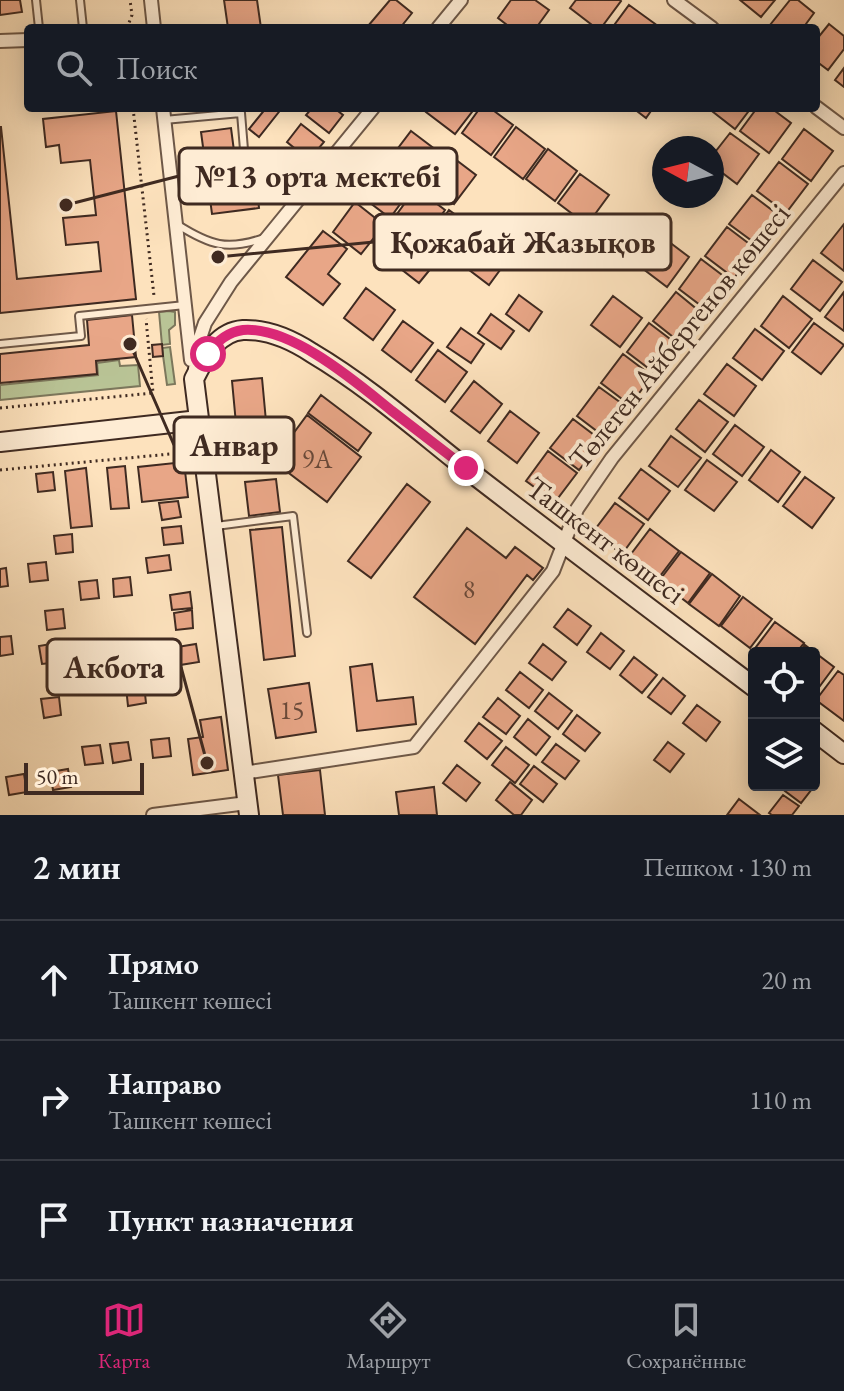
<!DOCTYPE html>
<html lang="ru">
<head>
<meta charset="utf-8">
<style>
  :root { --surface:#171b24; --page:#242831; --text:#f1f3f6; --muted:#9ea1a6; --line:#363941; --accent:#db2777 }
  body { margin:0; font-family:"EB Garamond",serif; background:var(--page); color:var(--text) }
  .controls { position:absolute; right:24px; bottom:24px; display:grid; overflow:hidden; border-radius:8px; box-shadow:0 4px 20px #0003 }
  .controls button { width:72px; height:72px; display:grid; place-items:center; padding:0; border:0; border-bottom:2px solid var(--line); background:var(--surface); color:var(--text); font:40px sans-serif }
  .compass { position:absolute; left:652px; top:136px; width:72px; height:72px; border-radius:50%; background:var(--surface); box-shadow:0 4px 20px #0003; rotate:277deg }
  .scale { position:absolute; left:24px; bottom:20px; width:120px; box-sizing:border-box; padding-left:8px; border:4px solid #3f2a21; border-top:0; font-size:22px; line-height:28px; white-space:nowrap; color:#3f2a21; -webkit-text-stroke:6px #feecd4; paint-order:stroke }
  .stop { position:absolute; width:24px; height:24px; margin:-18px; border:6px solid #db2777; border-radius:50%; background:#fff }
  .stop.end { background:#db2777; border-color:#fff; box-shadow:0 2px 8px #0008 }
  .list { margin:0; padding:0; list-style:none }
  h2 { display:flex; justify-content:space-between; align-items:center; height:104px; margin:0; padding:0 32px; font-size:34px }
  h2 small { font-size:26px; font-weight:400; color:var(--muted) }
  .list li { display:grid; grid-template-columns:52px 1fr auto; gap:24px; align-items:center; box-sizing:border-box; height:120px; padding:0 32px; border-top:2px solid var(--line) }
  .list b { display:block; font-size:30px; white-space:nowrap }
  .list p { margin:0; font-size:26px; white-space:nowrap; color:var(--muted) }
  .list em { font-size:26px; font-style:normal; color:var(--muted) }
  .icon { flex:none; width:44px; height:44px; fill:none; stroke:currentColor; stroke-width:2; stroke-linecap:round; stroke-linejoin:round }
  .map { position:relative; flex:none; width:844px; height:815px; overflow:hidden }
  .search { position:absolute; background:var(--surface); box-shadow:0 4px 20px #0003; left:24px; right:24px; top:24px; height:88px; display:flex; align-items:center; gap:20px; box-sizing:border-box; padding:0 28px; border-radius:8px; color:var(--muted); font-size:30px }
  .sheet { height:464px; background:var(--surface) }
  nav { display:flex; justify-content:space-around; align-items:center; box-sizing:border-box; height:112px; border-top:2px solid var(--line); background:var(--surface); font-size:22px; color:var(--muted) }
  nav a { display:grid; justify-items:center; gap:4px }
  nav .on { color:var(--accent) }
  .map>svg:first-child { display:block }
</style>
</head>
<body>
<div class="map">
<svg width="844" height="815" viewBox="0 0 844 815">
  <rect width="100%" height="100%" fill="#fde2bd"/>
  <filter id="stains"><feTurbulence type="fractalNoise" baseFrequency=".0025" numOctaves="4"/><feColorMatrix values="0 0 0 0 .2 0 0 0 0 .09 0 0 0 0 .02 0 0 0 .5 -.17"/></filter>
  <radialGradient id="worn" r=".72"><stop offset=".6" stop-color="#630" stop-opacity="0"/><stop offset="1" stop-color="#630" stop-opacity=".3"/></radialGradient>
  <path fill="#b9c496" stroke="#7c775c" stroke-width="2" d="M169,311L175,312V325L169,330L170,344L162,345L159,312Z
    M170,347L175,384L167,385L162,348Z
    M119,360L120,366L138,365L140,386L0,400V385L98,375L97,363Z"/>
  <path fill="#e8a687" stroke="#3f2a21" stroke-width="2" d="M0,0H20L22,12L0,15Z
    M224,0H257L261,28H228Z
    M390,0H396L412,13L400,28H370L368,26Z
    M511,0H535L549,10L536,28H511L498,18Z
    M576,0H620L621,1L601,28H596L570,8Z
    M740,0H775L761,17Z
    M790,0H798L814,13L803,28H774L770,25Z
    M629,5L658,26L657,28H612Z
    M829,24L844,36V49L828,70L816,61V40Z
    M844,68V87L835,80Z
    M266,108H282L259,137L249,129Z
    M312,108H334L343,115L329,133L306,115Z
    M429,108H475L455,134L426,112Z
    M480,108H490L513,125L491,155L462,133Z
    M633,108H653L646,118Z
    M708,108H751L735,129Z
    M757,108H771L791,123L769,153L740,131Z
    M116,111L136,299L0,313V127H1L17,279L101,271L98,242L66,245L63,218L96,215L90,160L61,163L59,145L46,147L43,119Z
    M301,124L324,142L309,160L287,142Z
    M516,127L545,149L523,179L494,157Z
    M231,128L237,174L255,172L259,208L212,214L201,132Z
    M804,129L833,151L811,181L782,159Z
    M411,131L440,153L418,182L389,160Z
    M730,133L759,154L737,184L712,165V156Z
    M548,149L577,171L555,201L526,179Z
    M447,153L476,175L454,204L425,182Z
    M779,162L808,184L786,213L757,191Z
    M383,167L412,188L390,218L361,196Z
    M580,174L609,195L587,225L558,203Z
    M416,188L445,210L424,240L394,218Z
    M752,195L781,217L759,246L729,224Z
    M355,202L384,225L361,254L333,232Z
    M449,210L479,232L457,262L428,240Z
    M844,224V271L821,253Z
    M727,227L756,249L734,278L705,256Z
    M323,231L347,249L328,274L340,284L323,305L286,277Z
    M482,234L511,255L489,285L460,263Z
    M660,235L689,257L667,287L638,265Z
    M419,246L437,261L419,283L401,269Z
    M701,259L730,281L708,311L679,289Z
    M813,260L842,282L820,311L791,289Z
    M366,288L395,310L373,340L344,318Z
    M676,292L704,315L682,344L653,321Z
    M844,292V331L825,317Z
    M519,295L542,312L529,331L506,314Z
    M613,296L642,318L620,347L591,325Z
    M783,296L812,319L789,348L761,326Z
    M491,314L514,331L501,349L478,333Z
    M132,315L136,357L96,361L97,374L0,383V354L89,345L87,320Z
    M403,321L433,343L411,372L382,350Z
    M649,323L678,345L656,374L627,352Z
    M814,323L844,345L821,374L792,352Z
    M461,328L484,344L471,363L447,347Z
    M755,329L784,351L762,380L733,358Z
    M162,344L163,356L153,357L152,345Z
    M438,350L467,372L445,402L416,380Z
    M623,354L652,376L630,405L601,383Z
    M727,364L756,386L734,416L704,394Z
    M262,378L268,443L238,445L232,381Z
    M474,381L502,404L480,433L451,411Z
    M599,387L628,408L606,438L577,416Z
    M321,395L371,433L358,451L308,413Z
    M699,400L728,422L705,452L676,429Z
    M510,411L539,433L517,463L488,441Z
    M307,415L361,457L327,502L273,461Z
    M573,419L602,441L579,470L550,448Z
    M735,425L764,447L742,476L713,454Z
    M671,436L701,458L678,487L649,466Z
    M771,450L800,472L778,502L749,480Z
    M548,451L577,473L555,502L526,481Z
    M707,460L737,482L714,511L685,490Z
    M184,462L188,497L142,502L138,467Z
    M125,466L129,508L111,509L107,468Z
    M86,468L92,526L71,528L65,471Z
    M641,469L670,491L648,520L619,498Z
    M53,472L55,490L38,492L36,474Z
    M805,477L834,498L812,528L783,506Z
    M276,479L280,512L249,516L245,482Z
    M407,484L430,502L371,578L348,561Z
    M178,501L181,517L162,520L159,503Z
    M615,503L644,524L622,554L593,532Z
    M181,526L183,543L164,545L162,528Z
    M282,527L295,656L264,660L250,530Z
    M467,528L506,558L515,547L543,568L533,580L527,575L475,644L414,597Z
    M650,529L679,551L657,580L628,558Z
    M72,534L73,552L56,554L54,536Z
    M681,552L710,573L688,603L659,581Z
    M169,555L171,570L148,573L146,558Z
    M46,562L48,580L30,582L28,564Z
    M6,568L8,586L0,587V569Z
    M712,574L740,596L719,626L689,604Z
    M130,577L132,595L114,597L113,579Z
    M97,580L99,598L81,600L79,582Z
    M190,592L192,608L172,610L170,595Z
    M743,597L772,619L750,648L721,626Z
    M63,609L65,628L47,630L45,611Z
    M568,609L591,626L577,645L554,627Z
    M192,610L193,628L176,630L174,613Z
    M775,622L804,643L796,653H755L753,651Z
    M601,633L624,651L610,669L587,652Z
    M11,636L13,654L0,656V637Z
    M57,643L59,662L42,664L39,646Z
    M196,644L199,662L180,665L177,647Z
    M543,644L566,662L552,680L529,663Z
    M805,645L834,667L814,694V653H799Z
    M634,657L657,675L642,693L620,675Z
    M372,664L377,701L413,697L416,724L357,731L350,667Z
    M838,671L844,675V721L816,700Z
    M520,672L543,690L529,708L506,690Z
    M663,678L685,696L671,714L648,697Z
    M309,683L316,732L276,738L268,689Z
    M144,685L146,703L128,706L126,687Z
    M549,693L572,711L558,729L535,711Z
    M59,697L61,715L44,718L41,699Z
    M498,698L520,716L506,734L483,717Z
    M697,705L720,722L706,741L683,723Z
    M577,715L600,733L585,751L563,734Z
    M221,717L228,770L193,775L188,739L203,737L200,720Z
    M528,719L550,737L536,755L514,737Z
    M479,723L502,741L487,759L465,741Z
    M169,738L171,756L153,758L151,740Z
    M128,742L131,760L113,763L110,744Z
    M668,742L684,754L670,772L654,760Z
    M556,744L579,761L565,779L542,762Z
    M100,745L103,763L85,765L82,747Z
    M506,747L529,765L515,783L492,765Z
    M457,765L480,783L466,801L443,783Z
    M534,766L557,784L543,802L520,784Z
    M68,769L71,787L53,790L50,772Z
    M320,770L325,815H283L278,775Z
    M24,774L27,792L9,795L6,777Z
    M510,782L532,800L521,815H514L496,800Z
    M790,785L814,784L815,785L801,803L785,791Z
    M434,787L437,815H399L396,792Z
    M783,795L799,806L792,815H772L769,813Z
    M739,799L760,815H727Z"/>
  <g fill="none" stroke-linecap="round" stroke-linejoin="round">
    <defs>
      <path id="lane" d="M36,0L39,28
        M80,0L83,28
        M164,120L241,113L245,162
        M178,225C210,245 227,251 264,238
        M0,344L81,336L79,316L185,305
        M216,526L293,516L307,633"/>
      <path id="street" d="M151,0L154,28
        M674,0L712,28
        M438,28L461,0
        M0,41L28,40
        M816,107L844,128
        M163,108L191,360
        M195,369L199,341L205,323L231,282L373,108
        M243,773L414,747L553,571L577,509L612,458L844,173
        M153,815L247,803"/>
      <path id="secondary" d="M0,442L199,420
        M814,731L844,754
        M249,815L194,379C205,358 216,332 243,330C267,329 292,340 312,353C371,388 423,435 477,477C569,548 661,617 754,687"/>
    </defs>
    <use href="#lane" stroke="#6e5848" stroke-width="10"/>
    <use href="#street" stroke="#6e5848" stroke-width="16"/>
    <use href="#secondary" stroke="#3f2a21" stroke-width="22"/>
    <path stroke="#3f2a21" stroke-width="3" stroke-dasharray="2 4" stroke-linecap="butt" d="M127,28L132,15L130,0
      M133,108L154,296
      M0,408L153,393L146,319
      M0,470L181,453"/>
    <use href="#lane" stroke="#feecd4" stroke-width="6"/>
    <use href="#street" stroke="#feecd4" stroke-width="12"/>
    <use href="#secondary" stroke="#feecd4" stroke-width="18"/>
  </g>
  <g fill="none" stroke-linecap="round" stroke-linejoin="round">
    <path stroke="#db2777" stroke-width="10" d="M208,354C216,342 228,332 243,330C291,326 356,382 392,411C417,430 441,449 466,468"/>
  </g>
  <g text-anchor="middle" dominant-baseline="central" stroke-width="8" stroke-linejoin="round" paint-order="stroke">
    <g font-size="26" fill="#69493a">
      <text x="317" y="459">9А</text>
      <text x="469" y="589">8</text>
      <text x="292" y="710">15</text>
    </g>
    <g font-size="30" fill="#3f2a21" stroke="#feecd4">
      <text transform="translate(679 336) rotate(-51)">Төлеген Айбергенов көшесі</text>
      <text transform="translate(606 540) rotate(37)">Ташкент көшесі</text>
    </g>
  </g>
  <path fill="none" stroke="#3f2a21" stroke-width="3" d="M66 205L179 176M218 257L374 242M130 344L174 445M207 763L181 667"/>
  <g fill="#3f2a21" stroke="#feecd4" stroke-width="3">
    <circle cx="66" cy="205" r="8"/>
    <circle cx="218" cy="257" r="8"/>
    <circle cx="130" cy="344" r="8"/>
    <circle cx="207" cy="763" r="8"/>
  </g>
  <g fill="#feecd4" stroke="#3f2a21" stroke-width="3">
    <rect x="179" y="148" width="278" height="56" rx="8"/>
    <rect x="374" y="214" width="297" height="56" rx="8"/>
    <rect x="174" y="417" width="120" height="56" rx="8"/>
    <rect x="47" y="639" width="134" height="56" rx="8"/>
  </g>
  <g font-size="32" text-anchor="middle" font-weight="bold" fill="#3f2a21">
    <text x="318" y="187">№13 орта мектебі</text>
    <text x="523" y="253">Қожабай Жазықов</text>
    <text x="234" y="456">Анвар</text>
    <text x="114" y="678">Акбота</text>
  </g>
  <rect width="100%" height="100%" filter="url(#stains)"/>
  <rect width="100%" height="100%" fill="url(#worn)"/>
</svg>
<div class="controls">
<button><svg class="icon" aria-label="locate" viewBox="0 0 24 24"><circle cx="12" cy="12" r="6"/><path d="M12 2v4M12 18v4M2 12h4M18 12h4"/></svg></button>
<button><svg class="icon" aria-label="layers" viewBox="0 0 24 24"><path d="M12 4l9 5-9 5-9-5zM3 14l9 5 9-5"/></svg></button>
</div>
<svg class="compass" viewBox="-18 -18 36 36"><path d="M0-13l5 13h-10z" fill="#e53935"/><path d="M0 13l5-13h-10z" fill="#9ea1a6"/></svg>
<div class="scale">50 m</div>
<div class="stop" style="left:208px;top:354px"></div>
<div class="stop end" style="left:466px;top:468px"></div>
<div class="search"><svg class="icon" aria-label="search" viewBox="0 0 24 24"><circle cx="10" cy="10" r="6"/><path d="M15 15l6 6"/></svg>Поиск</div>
</div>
<section class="sheet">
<h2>2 мин<small>Пешком · 130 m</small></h2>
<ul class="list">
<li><svg class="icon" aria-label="ahead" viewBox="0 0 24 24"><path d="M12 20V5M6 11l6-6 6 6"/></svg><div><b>Прямо</b><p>Ташкент көшесі</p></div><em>20 m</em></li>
<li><svg class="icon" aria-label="right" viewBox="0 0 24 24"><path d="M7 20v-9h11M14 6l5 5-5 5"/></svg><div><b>Направо</b><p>Ташкент көшесі</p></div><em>110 m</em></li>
<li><svg class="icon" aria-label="arrive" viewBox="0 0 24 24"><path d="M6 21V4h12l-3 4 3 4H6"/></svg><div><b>Пункт назначения</b></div></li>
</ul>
</section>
<nav>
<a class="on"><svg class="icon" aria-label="map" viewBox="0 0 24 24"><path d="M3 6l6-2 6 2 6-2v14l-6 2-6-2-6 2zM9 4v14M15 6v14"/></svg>Карта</a>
<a><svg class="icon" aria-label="directions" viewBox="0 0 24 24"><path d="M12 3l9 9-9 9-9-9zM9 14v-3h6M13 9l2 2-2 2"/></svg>Маршрут</a>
<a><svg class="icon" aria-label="saved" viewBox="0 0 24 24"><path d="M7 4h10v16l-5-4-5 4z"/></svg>Сохранённые</a>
</nav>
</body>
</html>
